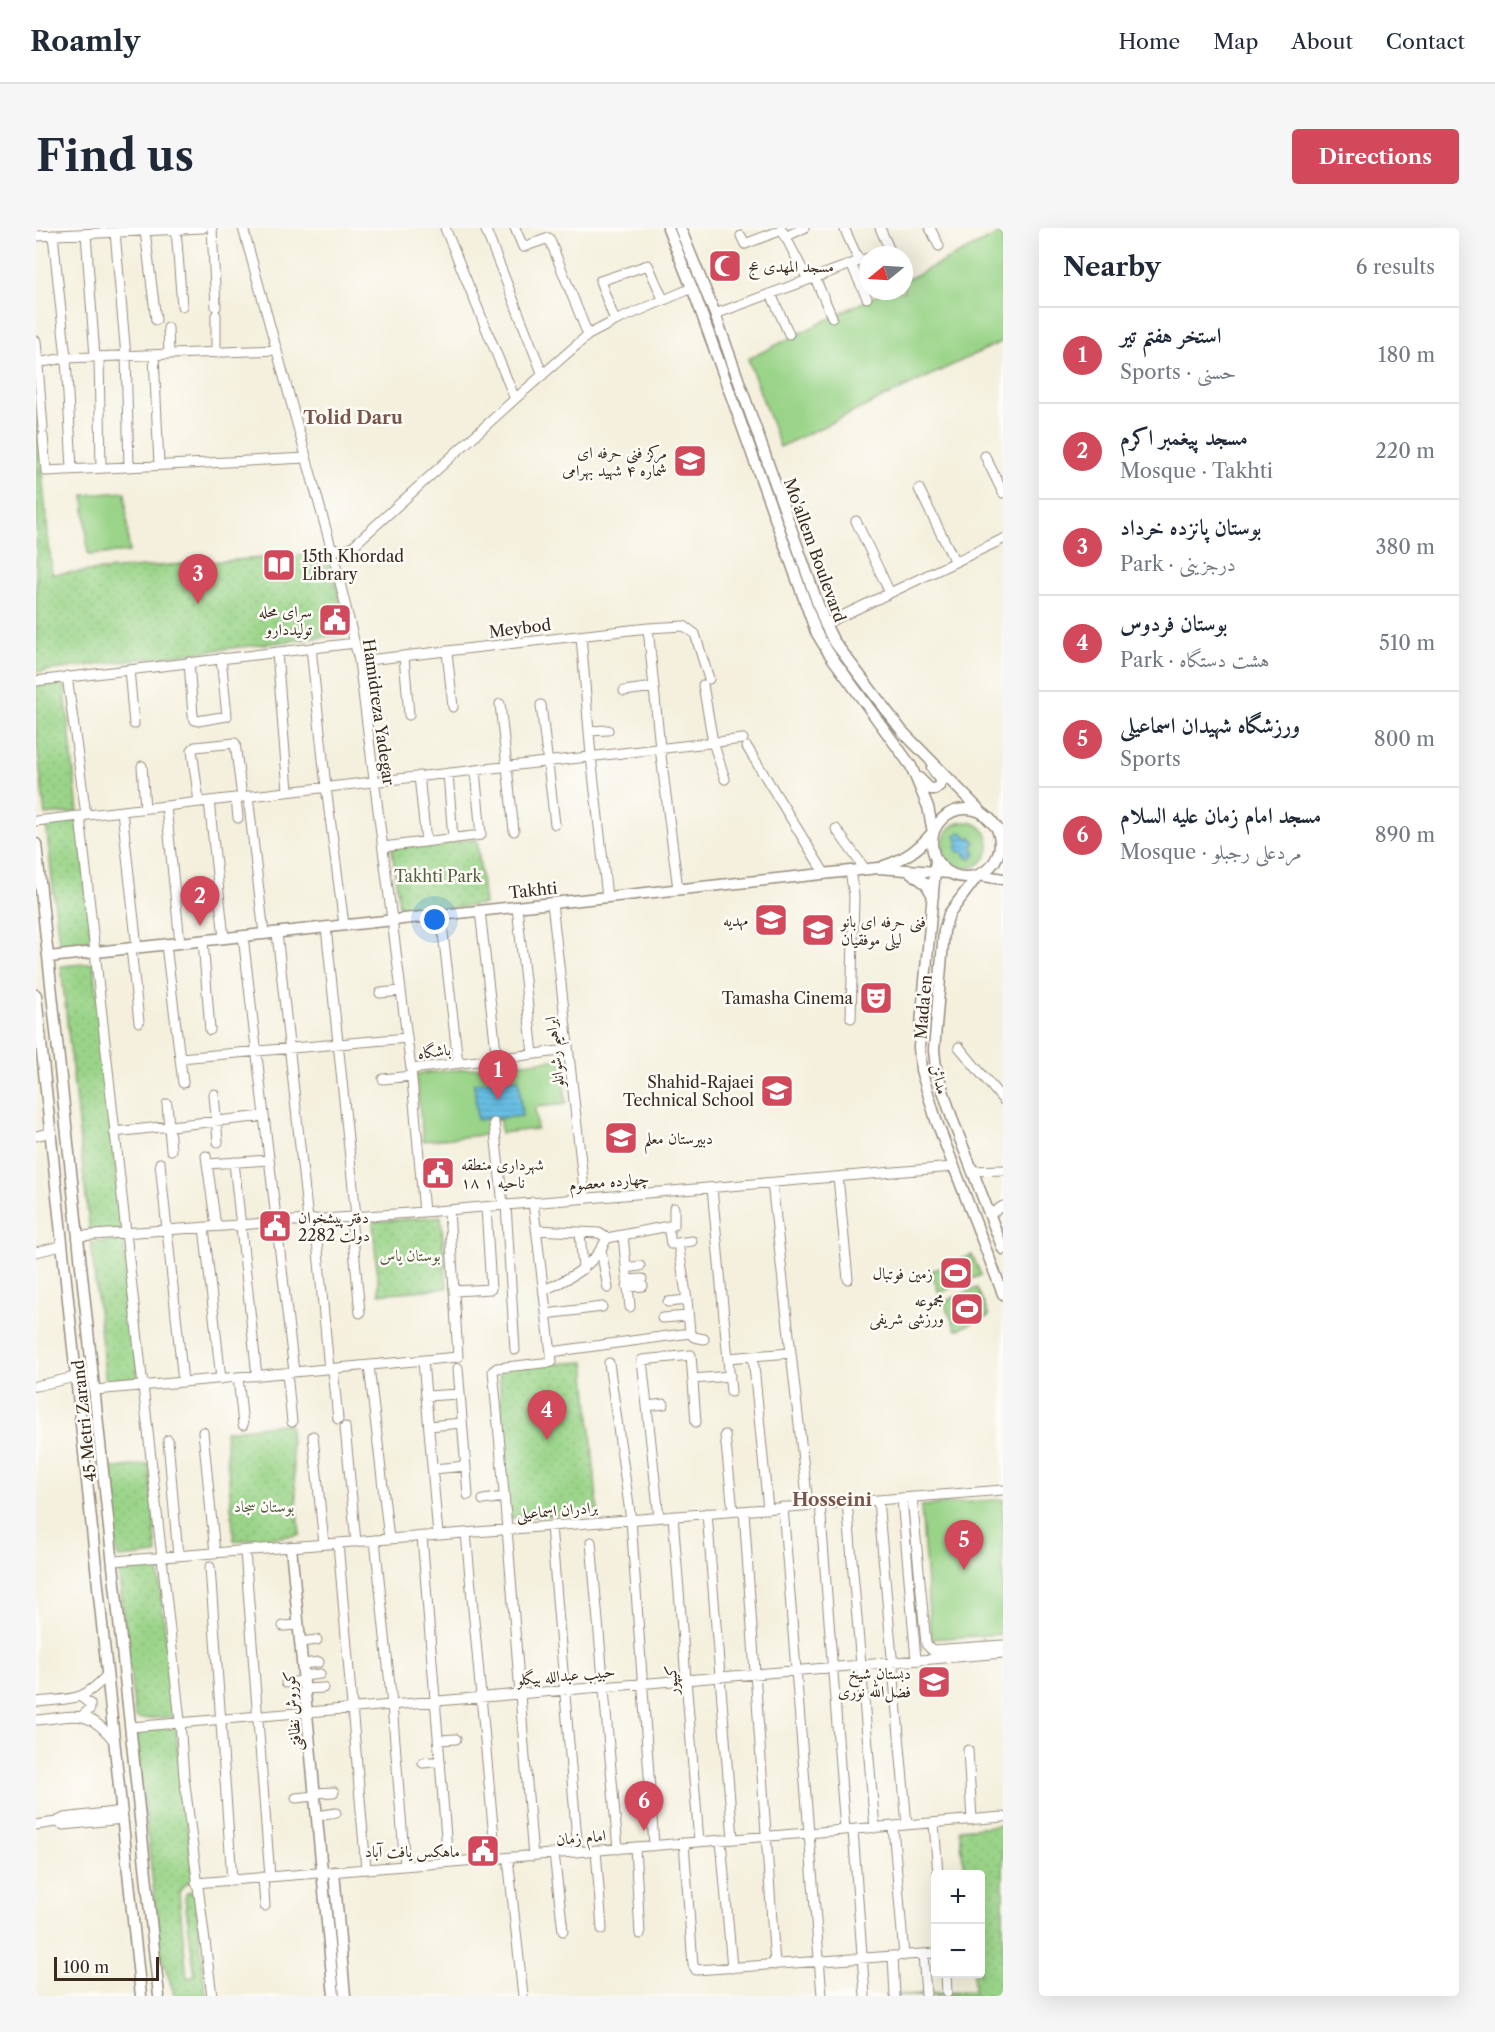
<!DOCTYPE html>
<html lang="en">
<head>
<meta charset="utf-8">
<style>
  :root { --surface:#fff; --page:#f6f6f7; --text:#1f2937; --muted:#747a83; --line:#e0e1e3; --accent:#d1495b }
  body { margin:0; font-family:"Libre Caslon Text",Amiri,serif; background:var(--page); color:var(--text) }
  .controls { position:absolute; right:18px; bottom:18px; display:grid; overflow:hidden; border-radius:6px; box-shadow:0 6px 24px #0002 }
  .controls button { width:54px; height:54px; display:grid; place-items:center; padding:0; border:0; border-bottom:2px solid var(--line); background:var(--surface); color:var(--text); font:30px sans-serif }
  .compass { position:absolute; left:823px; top:18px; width:54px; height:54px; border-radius:50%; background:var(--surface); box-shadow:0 6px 24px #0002; rotate:252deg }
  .scale { position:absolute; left:18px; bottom:15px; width:105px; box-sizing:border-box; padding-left:6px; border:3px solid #3b2a1e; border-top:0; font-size:16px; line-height:21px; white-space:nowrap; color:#3b2a1e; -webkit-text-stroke:4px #fdfcf7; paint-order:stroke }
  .you { position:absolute; left:399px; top:692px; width:21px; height:21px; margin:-15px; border:4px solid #fff; border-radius:50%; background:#1a73e8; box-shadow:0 0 0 9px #1a73e833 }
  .badge { display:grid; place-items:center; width:39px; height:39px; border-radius:50%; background:var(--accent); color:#fff; font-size:20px; font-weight:700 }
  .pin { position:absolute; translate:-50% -50px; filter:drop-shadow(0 2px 3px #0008) }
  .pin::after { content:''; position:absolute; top:32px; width:21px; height:18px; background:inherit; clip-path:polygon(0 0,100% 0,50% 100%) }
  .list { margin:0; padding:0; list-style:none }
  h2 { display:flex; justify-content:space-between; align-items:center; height:78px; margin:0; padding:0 24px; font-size:26px }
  h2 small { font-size:20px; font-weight:400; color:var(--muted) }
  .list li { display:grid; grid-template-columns:39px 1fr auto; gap:18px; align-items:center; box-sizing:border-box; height:96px; padding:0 24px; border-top:2px solid var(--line) }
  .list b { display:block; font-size:22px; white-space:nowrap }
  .list p { margin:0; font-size:20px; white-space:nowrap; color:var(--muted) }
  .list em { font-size:20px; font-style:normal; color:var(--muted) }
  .map { position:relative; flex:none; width:967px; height:1768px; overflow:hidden; border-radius:6px }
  header { display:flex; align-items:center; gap:36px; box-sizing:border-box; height:84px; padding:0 30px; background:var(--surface); border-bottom:2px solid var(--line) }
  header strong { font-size:28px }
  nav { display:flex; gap:33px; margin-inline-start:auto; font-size:21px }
  .intro { display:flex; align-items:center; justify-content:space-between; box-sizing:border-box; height:144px; padding:0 36px }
  h1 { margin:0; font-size:42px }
  .button { padding:15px 27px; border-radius:6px; background:var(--accent); color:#fff; font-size:21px; font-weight:700 }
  main { display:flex; gap:36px; padding:0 36px }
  aside { flex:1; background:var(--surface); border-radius:6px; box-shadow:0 6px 24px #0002 }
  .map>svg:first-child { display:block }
</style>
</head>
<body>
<header>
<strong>Roamly</strong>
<nav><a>Home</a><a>Map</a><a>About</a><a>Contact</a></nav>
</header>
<div class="intro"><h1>Find us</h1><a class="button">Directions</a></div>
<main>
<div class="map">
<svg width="967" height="1768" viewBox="0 0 967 1768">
  <defs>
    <pattern id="park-dots" width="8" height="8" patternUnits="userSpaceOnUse" patternTransform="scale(1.5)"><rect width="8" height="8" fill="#9ad488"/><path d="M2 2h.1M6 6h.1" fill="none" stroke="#86b675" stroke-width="1.8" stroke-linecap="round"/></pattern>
    <pattern id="water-rules" width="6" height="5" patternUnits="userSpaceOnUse" patternTransform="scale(1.5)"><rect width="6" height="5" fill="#68bfe5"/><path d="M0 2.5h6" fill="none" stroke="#579bb9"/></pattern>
  </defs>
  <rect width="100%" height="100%" fill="#fdfcf7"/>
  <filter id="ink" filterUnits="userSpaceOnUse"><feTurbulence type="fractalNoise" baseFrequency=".0167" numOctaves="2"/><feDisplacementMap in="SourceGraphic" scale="12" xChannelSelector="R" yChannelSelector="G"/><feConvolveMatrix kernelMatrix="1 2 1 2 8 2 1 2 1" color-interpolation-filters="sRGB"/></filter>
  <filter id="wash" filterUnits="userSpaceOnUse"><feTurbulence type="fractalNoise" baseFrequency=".008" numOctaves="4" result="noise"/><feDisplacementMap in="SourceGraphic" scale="24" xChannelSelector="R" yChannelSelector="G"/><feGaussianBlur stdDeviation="1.35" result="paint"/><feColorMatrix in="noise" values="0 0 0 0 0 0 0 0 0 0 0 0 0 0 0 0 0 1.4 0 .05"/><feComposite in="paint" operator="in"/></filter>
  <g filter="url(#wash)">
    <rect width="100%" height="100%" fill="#f4f0dd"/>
    <path fill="#9ad488" stroke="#6a7f53" stroke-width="1.5" d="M967,4V113L744,219L712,131L849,63H868V53Z
      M89,264L93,324L52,327L48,267Z
      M907 617a23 23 0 1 1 46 0a23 23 0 1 1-46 0Z
      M526,831L530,876L499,879L501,901L465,905L464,892L455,893L456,906L387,913L380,846Z
      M936,1027L945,1047L903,1065L895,1043Z
      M941,1060L953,1088L920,1102L908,1074Z
      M967,1271V1406L895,1411L885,1278Z"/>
    <path fill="url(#park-dots)" stroke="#6a7f53" stroke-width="1.5" d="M0,186L16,346L293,325L311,406L0,444Z
      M28,453L42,584L9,587L0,508V456Z
      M43,592L57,721L24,724L10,595Z
      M441,611L448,676L364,686L356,620Z
      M58,735L86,1002L54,1006L25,738Z
      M405,988L411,1060L343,1066L337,994Z
      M88,1012L103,1152L70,1156L55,1015Z
      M549,1134L562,1284L471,1290L463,1139Z
      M253,1195L264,1307L198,1313L189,1203Z
      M113,1236L121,1326L83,1330L81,1327L72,1241Z
      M122,1336L138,1489L103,1491L99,1488L82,1339Z
      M139,1497L157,1646L155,1653L147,1658L143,1665L151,1750L159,1748L149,1671L150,1666L153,1663L159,1665L170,1768H139L125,1728L100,1505L101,1503Z
      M967,1597V1768H858L938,1763L937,1746H944V1646H928L924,1601Z"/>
    <path fill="url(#water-rules)" stroke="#527482" stroke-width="1.5" d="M926,604L931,610L935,609L939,613L937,619L940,626L935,631L931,630L928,624H922L920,621L922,615L919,608L922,605Z
      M483,851L486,888L441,892L438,855Z"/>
  </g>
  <g filter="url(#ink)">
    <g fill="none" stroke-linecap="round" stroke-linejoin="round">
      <defs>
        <path id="minor" d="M176,0L180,79
          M207,0L298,330L323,433L375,841L388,984
          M409,0L479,171
          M449,0L507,147
          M479,0L487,19L513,10L552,107
          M745,0L772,52
          M894,0L903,18
          M140,1L146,78
          M809,2L823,33
          M109,3L120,92
          M79,4L90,128L93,239
          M50,6L59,129
          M17,7L30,130L36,241
          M0,8L167,0
          M705,8L709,16L746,2
          M749,9L768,0
          M839,27L850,23L852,18L844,0
          M815,36L831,70
          M868,45L870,49
          M779,50L796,89
          M735,66L753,106
          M679,86L832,30
          M180,87V125
          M579,93L564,53L612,37L627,71
          M132,100L133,126
          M0,113L7,200
          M118,127L123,237
          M63,129L65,240
          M0,135L30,130L241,122
          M7,208L10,243L270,230
          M949,228L967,265
          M883,261L919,334
          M820,293L854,365
          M295,319L308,323L317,318L479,171L552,107L579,93L656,60
          M789,396L967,311
          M612,400L624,520L642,661
          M545,408L555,528L571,669
          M275,420L290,559L308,697
          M241,424L252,563
          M411,424L417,479
          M368,429L373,487
          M323,433L612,400L648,398L659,406L673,451
          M153,434L157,488L159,492L162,493L191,488L185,430
          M93,441L98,496
          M31,448L50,587
          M0,453L319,415
          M667,457L677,514L689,551
          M588,463L618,459
          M464,476L478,603
          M505,477L519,596
          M553,503L572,502
          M711,519L789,646
          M106,538L109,580
          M412,545L417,611
          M383,548L390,614
          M212,568L228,706
          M200,570L202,590
          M173,573L188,710
          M163,574L156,522L159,519L199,515L206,569
          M130,578L144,715
          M86,583L101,720
          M44,588C77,890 108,1192 144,1493L148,1549L176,1768
          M0,593L707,511
          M800,601L829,641
          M347,619L445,607L439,542
          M814,643L818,668L815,790
          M516,675L549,970
          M481,679L497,826
          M444,683L461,831
          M405,687L422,835
          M290,699L320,988
          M241,705L272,992
          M207,708L258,1144
          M167,713L174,802
          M130,717L147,855
          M95,720L103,794
          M344,765L365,763
          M923,819L967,872
          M144,830L371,810
          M375,841L532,822
          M347,851L375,848
          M178,866L182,914
          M131,876L135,922
          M458,895L467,977
          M78,904L228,888
          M0,908L16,904
          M170,928L180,998
          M198,934L221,1148
          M124,935L147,1154
          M171,936L233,932
          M936,943L967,942
          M802,949L812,1051
          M736,955L772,1277
          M676,960L695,1164
          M497,974L516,1134L461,1140L457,1143C473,1304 483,1466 497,1628
          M470,977L479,1122
          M413,982L418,1063L455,1061L450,979
          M953,987L967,978
          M315,989L324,1085
          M279,991L293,1141
          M632,998L635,1016L642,1015L651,1072L654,1105
          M168,999L185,1151
          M500,1002L563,1005L571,1010L638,997V980
          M544,1005L547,1041
          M587,1007L594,1079
          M43,1008L388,984L917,939
          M642,1015L656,1013
          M565,1022L572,1060
          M0,1024L25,1018
          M590,1040L604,1038
          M591,1052L606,1051
          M591,1059L607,1058
          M508,1062C534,1051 559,1037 571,1010
          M632,1074L651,1072
          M510,1086L566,1079
          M626,1090L652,1088
          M654,1105L658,1109L668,1111
          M515,1124L654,1105
          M717,1128L732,1281
          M692,1130L755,1125
          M387,1133L402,1307
          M573,1135L595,1292L618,1618
          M333,1138L353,1311
          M422,1140L432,1267
          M297,1141L302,1191
          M251,1145L256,1194
          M202,1149L207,1197
          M657,1151L694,1148
          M0,1158L39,1149
          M59,1162L422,1129L418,1063
          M390,1168L424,1166
          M611,1178L628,1176
          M393,1198L426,1195
          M309,1199L320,1314
          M167,1204L179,1325
          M689,1207L697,1283
          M277,1208L288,1316
          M132,1212L142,1328
          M397,1241L430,1238
          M876,1269L890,1416L896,1422L967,1417
          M866,1270L880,1432
          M447,1272L468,1269
          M842,1272L871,1597
          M811,1274L839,1600
          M784,1276L809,1602
          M747,1279L786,1768
          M708,1283L739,1737
          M671,1285L697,1611
          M637,1288L663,1614
          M623,1289L606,1132L655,1127L660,1194
          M515,1298L542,1624
          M430,1305L460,1631
          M386,1308L412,1634
          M339,1312L356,1477L369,1638
          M555,1314L582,1621
          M302,1315L330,1641
          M209,1323L234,1649
          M78,1333L967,1262
          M174,1339L196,1652
          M247,1398L262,1397
          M264,1414L281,1412
          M267,1436L283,1434
          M268,1448L284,1446
          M250,1455L268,1453
          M269,1461L287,1460
          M45,1469L54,1476V1481L46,1488
          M0,1474C35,1470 46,1475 71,1447
          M0,1492C38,1489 52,1479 78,1513
          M95,1499L967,1425
          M402,1512L420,1511
          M932,1522L936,1592
          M387,1535L404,1533
          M279,1565L298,1564
          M260,1570L279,1568
          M281,1588L300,1585
          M20,1594L28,1597L87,1591
          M898,1595L902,1646
          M0,1597L20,1594L28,1590L86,1583
          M857,1598L868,1728
          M817,1602L829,1768
          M685,1612L696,1740
          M648,1615L657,1737L660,1742L900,1725
          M599,1619L604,1706
          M560,1622L566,1701
          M518,1626L527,1703
          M472,1630L487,1768
          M227,1649L229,1678
          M160,1655L967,1589
          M887,1726L890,1766
          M857,1728L859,1768
          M910,1746L911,1765"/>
        <path id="major" d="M632,0L660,70L780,404L792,424L875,538L892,579L897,604C883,621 869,631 848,638
          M644,0L679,86L789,396L797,412L866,503L967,606
          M883,550L894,561H899L904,557V552L896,540
          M896 615a34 34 0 1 1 68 0a34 34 0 1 1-68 0Z
          M0,616L123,1768
          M900,631L883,819L885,842L900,892L967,1066
          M873,643L890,656L897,668
          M967,651L942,647L913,686L908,703L898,822L900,841L917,893L967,1021
          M13,729L842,640L914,645
          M0,767L105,1768
          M255,1319L298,1768
          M298,1644L309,1768"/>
      </defs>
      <use href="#minor" stroke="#988d7e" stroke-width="11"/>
      <use href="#major" stroke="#988d7e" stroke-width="13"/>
      <use href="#minor" stroke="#fff" stroke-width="9"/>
      <use href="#major" stroke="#fff" stroke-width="10"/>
    </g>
  </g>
  <defs>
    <symbol id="mosque-square" viewBox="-11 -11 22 22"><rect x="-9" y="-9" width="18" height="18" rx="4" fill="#d1495b" stroke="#fdfcf7"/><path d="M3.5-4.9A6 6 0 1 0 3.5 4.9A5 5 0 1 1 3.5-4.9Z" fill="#fff"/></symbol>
    <symbol id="school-square" viewBox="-11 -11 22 22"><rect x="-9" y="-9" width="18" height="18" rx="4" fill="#d1495b" stroke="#fdfcf7"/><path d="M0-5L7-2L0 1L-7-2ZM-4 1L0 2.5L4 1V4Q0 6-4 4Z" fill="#fff"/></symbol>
    <symbol id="library-square" viewBox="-11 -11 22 22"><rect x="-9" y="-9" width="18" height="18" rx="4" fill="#d1495b" stroke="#fdfcf7"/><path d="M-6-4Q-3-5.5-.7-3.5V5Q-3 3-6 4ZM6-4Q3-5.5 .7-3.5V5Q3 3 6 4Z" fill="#fff"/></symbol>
    <symbol id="civic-square" viewBox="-11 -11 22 22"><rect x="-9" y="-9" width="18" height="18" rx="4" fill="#d1495b" stroke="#fdfcf7"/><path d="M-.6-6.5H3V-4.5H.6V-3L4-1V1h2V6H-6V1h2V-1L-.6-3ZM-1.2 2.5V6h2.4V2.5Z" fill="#fff"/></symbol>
    <symbol id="theatre-square" viewBox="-11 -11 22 22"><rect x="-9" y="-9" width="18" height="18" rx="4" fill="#d1495b" stroke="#fdfcf7"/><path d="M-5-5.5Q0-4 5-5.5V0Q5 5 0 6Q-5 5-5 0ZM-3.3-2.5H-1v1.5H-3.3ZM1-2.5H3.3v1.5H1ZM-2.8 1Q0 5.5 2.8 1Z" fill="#fff"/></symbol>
    <symbol id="stadium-square" viewBox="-11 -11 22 22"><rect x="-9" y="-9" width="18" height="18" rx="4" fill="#d1495b" stroke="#fdfcf7"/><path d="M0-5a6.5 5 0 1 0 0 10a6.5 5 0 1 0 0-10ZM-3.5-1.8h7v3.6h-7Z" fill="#fff"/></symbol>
  </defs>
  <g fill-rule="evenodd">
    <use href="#mosque-square" x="670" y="19" width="38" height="38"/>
    <use href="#school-square" x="635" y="214" width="38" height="38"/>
    <use href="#library-square" x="224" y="318" width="38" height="38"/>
    <use href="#civic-square" x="280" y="373" width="38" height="38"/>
    <use href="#school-square" x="716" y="673" width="38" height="38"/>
    <use href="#school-square" x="763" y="683" width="38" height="38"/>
    <use href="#theatre-square" x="821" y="751" width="38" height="38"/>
    <use href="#school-square" x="722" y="844" width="38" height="38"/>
    <use href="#school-square" x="566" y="891" width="38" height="38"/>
    <use href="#civic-square" x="383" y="926" width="38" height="38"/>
    <use href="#civic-square" x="220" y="979" width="38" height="38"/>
    <use href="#stadium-square" x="901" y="1026" width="38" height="38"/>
    <use href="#stadium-square" x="912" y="1062" width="38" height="38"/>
    <use href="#school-square" x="879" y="1435" width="38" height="38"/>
    <use href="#civic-square" x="428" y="1604" width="38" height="38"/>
  </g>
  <g text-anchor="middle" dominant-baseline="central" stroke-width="5" stroke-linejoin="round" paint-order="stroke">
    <g font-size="16" fill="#3b2a1e" stroke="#fdfcf7" text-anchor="end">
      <text x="712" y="38" text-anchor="start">مسجد المهدی عج</text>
      <text x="631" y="224">مرکز فنی حرفه ای<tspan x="631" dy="18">شماره ۴ شهید بهرامی</tspan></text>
      <text x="266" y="328" text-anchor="start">15th Khordad<tspan x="266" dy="18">Library</tspan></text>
      <text x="276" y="383">سرای محله<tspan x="276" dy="18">تولیددارو</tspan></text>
      <text x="712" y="692">مهدیه</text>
      <text x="805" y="693" text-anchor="start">فنی حرفه ای بانو<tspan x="805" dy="18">لیلی موفقیان</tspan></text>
      <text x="817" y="770">Tamasha Cinema</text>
      <text x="718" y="854">Shahid-Rajaei<tspan x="718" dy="18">Technical School</tspan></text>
      <text x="608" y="910" text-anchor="start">دبیرستان معلم</text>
      <text x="425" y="936" text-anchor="start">شهرداری منطقه<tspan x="425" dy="18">۱۸ ناحیه ۱</tspan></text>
      <text x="262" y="989" text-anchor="start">دفتر پیشخوان<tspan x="262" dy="18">دولت 2282</tspan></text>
      <text x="897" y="1045">زمین فوتبال</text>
      <text x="908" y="1072">مجموعه<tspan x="908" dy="18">ورزشی شریفی</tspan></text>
      <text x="875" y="1445">دبستان شیخ<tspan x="875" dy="18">فضل‌الله نوری</tspan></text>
      <text x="424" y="1623">ماهکس یافت آباد</text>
    </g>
    <g font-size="16" fill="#3b2a1e" stroke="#fdfcf7">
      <text transform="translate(779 322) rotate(70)">Mo'allem Boulevard</text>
      <text transform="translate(484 400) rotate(-7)">Meybod</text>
      <text transform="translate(343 484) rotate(82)">Hamidreza Yadegar</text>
      <text transform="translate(497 662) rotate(-6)">Takhti</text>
      <text transform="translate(887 779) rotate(-85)">Mada'en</text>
      <text transform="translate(398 823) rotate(-7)">باشگاه</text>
      <text transform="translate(518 824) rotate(-97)">ابراهیم رشوانلو</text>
      <text transform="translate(904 851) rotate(76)">مدائن</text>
      <text transform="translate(573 953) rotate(-5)">چهارده معصوم</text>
      <text transform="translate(48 1193) rotate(-96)">45 Metri Zarand</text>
      <text transform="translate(521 1282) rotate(-5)">برادران اسماعیلی</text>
      <text transform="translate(530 1447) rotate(-5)">حبیب عبدالله بیگلو</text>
      <text transform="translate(635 1452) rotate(-95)">کیپور</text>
      <text transform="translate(256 1483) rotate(-95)">کوروش نظافتی</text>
      <text transform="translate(545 1609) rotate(-5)">امام زمان</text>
    </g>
    <g font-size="16" fill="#585d3e" stroke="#fdfcf7">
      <text x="402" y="648">Takhti Park</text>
      <text x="374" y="1027">بوستان یاس</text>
      <text x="228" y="1278">بوستان سجاد</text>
    </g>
    <g font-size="18" font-weight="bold" fill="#78554a" stroke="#fdfcf7">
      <text x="317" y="190">Tolid Daru</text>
      <text x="796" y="1272">Hosseini</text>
    </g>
  </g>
</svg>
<div class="controls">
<button>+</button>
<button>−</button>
</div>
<svg class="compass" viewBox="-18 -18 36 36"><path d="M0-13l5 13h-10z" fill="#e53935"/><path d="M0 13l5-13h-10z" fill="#747a83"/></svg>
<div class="scale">100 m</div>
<div class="you"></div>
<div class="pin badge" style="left:462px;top:872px">1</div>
<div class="pin badge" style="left:164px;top:698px">2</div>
<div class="pin badge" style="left:162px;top:376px">3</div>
<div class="pin badge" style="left:511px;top:1212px">4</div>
<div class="pin badge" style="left:928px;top:1342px">5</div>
<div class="pin badge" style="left:608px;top:1603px">6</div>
</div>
<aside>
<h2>Nearby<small>6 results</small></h2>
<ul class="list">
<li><span class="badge">1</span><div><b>استخر هفتم تیر</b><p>Sports · حسنی</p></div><em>180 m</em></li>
<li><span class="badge">2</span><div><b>مسجد پیغمبر اکرم</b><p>Mosque · Takhti</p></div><em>220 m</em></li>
<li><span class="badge">3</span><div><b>بوستان پانزده خرداد</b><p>Park · درجزینی</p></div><em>380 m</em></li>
<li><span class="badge">4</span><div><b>بوستان فردوس</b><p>Park · هشت دستگاه</p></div><em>510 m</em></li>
<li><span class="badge">5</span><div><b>ورزشگاه شهیدان اسماعیلی</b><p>Sports</p></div><em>800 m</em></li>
<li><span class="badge">6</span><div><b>مسجد امام زمان علیه السلام</b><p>Mosque · مردعلی رجبلو</p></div><em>890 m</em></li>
</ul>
</aside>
</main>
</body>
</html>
